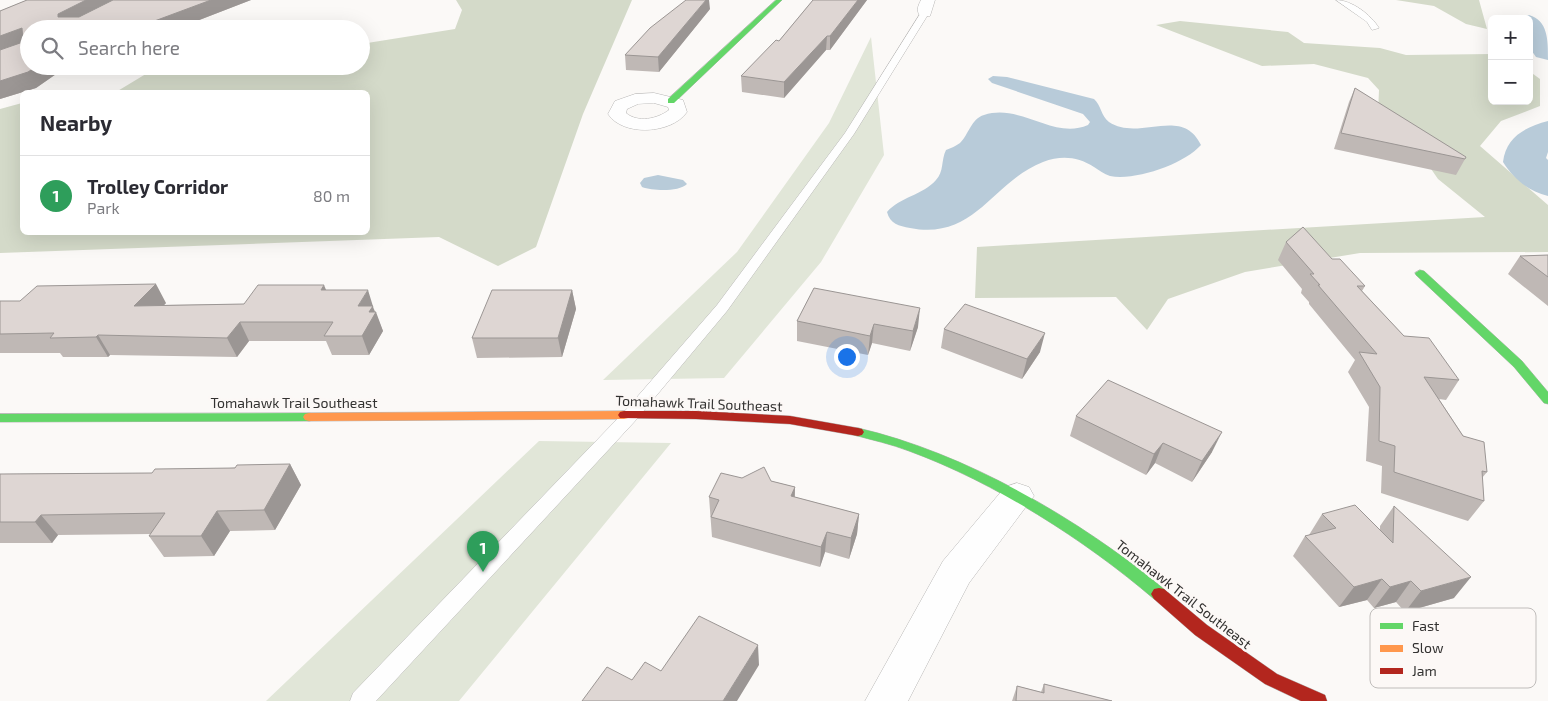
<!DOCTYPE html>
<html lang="en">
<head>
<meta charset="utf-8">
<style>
  :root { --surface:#fff; --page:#f7f7f7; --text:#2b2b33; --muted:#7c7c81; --line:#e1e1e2; --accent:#111827 }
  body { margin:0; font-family:"Exo 2",sans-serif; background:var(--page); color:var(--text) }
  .controls { position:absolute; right:15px; top:15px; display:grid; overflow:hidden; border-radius:8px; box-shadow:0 5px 20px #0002 }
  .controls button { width:45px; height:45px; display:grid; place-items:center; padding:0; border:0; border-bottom:1px solid var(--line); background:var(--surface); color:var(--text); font:25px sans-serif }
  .you { position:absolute; left:846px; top:356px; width:18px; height:18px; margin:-12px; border:4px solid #fff; border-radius:50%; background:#1a73e8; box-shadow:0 0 0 8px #1a73e833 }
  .badge { display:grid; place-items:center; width:32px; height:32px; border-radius:50%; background:var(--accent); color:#fff; font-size:16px; font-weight:700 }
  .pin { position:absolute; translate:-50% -41px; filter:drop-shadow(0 1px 2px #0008) }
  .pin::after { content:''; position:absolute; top:26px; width:18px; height:15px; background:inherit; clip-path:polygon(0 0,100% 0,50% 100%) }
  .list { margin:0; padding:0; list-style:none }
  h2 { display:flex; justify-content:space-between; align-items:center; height:65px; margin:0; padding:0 20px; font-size:21px }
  h2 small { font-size:16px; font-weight:400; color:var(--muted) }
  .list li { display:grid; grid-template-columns:32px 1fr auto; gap:15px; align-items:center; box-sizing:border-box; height:80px; padding:0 20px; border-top:1px solid var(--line) }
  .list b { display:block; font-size:19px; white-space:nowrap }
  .list p { margin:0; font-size:16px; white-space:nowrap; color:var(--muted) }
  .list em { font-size:16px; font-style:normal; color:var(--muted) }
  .icon { flex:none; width:28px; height:28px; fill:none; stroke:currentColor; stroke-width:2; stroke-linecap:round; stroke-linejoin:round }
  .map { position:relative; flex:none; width:1548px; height:701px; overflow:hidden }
  .search { position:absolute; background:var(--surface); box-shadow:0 5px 20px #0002; left:20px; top:20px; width:350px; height:55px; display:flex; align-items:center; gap:12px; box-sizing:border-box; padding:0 18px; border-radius:28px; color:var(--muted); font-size:19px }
  .panel { position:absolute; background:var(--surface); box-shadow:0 5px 20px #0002; left:20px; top:90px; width:350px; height:145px; border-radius:8px }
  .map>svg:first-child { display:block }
</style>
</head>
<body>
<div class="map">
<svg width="1548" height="701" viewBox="0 0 1548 701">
  <rect width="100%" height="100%" fill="#fbf9f7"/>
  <path fill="#e1e6d8" d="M871,37L884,155L821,262L724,378L603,380L737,252L829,123Z
    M539,441L671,443L459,701H266Z"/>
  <path fill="#d4dac9" d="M456,0H632L583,114L536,247L498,266L439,237L0,253V109L22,103V232H368V92H116L159,66H361V44L455,29L462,10Z
    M1396,0H1479L1487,29L1466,24L1434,6Z
    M1180,21L1288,32L1304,43L1380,48L1406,55L1492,54V101H1529V71L1540,79V106L1501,121L1480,146L1548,205V252L1360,253L1245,272L1168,299L1147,330L1116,297L975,298L977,247L1485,217L1438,179L1407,134L1378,113L1379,90L1368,78L1314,64L1262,66L1156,25Z"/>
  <path fill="#b8cbd9" d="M993,76L1007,77L1094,99C1101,105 1101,116 1109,122C1139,142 1182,105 1201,145C1184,164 1136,181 1110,176C1104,174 1099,170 1094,167C1078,157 1062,155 1043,162C993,181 975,241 910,228C899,226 890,224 887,212C900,197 923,195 936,180C944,172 941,160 946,150C951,148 956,146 960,143C969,134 971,119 984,115C1021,103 1053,140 1088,125L1090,122L1083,114L992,83L988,79Z
    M658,175L683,180L687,184C679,192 653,191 642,187L640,183L644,178Z"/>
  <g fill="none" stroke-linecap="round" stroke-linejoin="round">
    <path fill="#b8cbd9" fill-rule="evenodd" d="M1529,15C1548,21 1548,39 1548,60L1536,57L1529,47V19H1517Z
      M1548,121V152L1546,158L1548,160V196C1528,191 1514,179 1503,162C1506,137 1525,127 1548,121Z"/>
    <defs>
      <path id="lane" d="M1336,0C1352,0 1371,15 1379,28L1372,30L1367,22Z
        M922,11L929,13L854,134L727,311L636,420L376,701H350L353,693L624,412L717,305L845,133Z"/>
      <path id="street" d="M921,0H935L930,16H920C916,10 918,6 921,0Z
        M654,93L683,100L687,112C672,134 623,137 608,114L615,101L635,94ZM654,103L668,107L669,110C657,119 638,123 626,113L627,109L638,104Z
        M1017,483L1029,487L1034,496L969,583L908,701H865L943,561L1005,487Z"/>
      <path id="fast" d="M776,0H782L674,103H668V99Z
        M1420,270L1424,271L1522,361L1548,392V404L1544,403L1514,367L1416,275L1415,273Z
        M309,413L313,414L315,417L313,420L309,421L0,422V414Z
        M858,428C966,453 1079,519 1164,589L1167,594L1164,599L1159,600L1154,599C1085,540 994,482 909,451C891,444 872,440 854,435L852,432L854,429Z"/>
      <path id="slow" d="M624,411L628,412L630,415L628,418L624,419L309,421L305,420L303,417L305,414L309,413Z"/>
      <path id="jam" d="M624,411H696L790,416L858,428L862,429L864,432L862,435L858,436L790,424L696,419L620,418L618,415L620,412Z
        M1159,588L1164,589L1207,625L1277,674L1325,695L1327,701H1301L1265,684L1195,635L1154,599L1151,594L1154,589Z"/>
    </defs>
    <use href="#lane" stroke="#b7b6b5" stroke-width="1"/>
    <use href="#street" stroke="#b7b6b5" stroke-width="1"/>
    <use href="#fast" stroke="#b7b6b5" stroke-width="1"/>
    <use href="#slow" stroke="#b7b6b5" stroke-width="1"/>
    <use href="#jam" stroke="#b7b6b5" stroke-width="1"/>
    <use href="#lane" fill="#fefefe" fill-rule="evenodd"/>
    <use href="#street" fill="#fefefe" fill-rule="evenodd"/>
    <use href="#fast" fill="#63d668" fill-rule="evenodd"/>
    <use href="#slow" fill="#ff974d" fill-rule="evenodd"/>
    <use href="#jam" fill="#b3261e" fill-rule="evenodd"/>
  </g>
  <path fill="#bfb8b5" d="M27,0H251L176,29H29V66H109L76,72H59L36,88L0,99V11Z
    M813,0H867L830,50H826L784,98L742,92L741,76L779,41Z
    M710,9L659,72L626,70L625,55Z
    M1355,88L1465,159L1456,175L1334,149L1349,102Z
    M1286,242L1332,259L1365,286L1362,291L1404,336L1459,380L1446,400L1439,399L1487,472L1482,478L1484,501L1468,521L1381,493L1382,466L1366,461L1369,407L1348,372L1355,360L1309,304V302L1301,293L1302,289L1278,260Z
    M1548,255V306L1508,274L1520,256Z
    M814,288L918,327L910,351L872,343L868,355L797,341V321Z
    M326,290L374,309L383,331L369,355H332L326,341H249L237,357L110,355L108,357H63L60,353H0V301L166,303L164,305L244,304Z
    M572,290L576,309L562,357L477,358L472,338Z
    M944,329L1040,352L1022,379L941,348Z
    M1076,416L1212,452L1192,482L1155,463L1146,475L1070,436Z
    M290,464L301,485L275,530L230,531L214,556L164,557L149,536L151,534L58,535L52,543H0V474L152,473Z
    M742,478L771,481L795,487V497L859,514L857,534L849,559L825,552L820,567L712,537L709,497Z
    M1394,506L1454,598L1405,612L1396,602L1374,608L1367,600L1339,607L1293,556L1305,536L1309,535L1322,514L1380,530V526Z
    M1044,684L1112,701H1012L1017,686L1041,692Z"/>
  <path fill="#9b9694" d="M86,0H118L65,27L58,17V14Z
    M211,0H251L176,29H133Z
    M706,0H709L710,9L659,72L658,57Z
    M858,0H867L830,50V36Z
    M22,28L29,40L0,53V36Z
    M827,36L826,50L784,98V82Z
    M37,66H56L59,72L36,88L0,99V81Z
    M73,66H109L76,72Z
    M156,284L166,303L145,325L134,306Z
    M324,285L332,304L321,290Z
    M368,290L375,313L376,312L383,331L369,355L362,336L358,306Z
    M572,290L576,309L562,357L558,338Z
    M920,308L918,327L910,351L913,331Z
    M240,322L249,341L237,357L227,338Z
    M874,324L872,343L868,355L870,336Z
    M1045,333L1040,352L1022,379L1027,359Z
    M98,335L110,355L108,357L96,337Z
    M1222,432L1212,452L1192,482L1202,461Z
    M1163,443L1155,463L1146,475L1154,454Z
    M290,464L301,485L275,530L264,510Z
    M795,487L794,507L791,496Z
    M217,511L230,531L214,556L201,536Z
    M859,514L857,534L849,559L851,538Z
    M41,515L58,535L52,543L35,522Z
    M827,532L825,552L820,567L821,547Z
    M1471,577L1454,598L1405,612L1421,591Z
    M1382,579L1367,600L1339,607L1354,587Z
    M1411,581L1396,602L1374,608L1390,587Z
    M758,645L759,665L737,701H723Z"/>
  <path fill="#ded6d3" stroke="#9b9694" d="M27,0H86L58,14V17H79L113,0H211L133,29H29V66H37L28,72L0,81V50L23,42L22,28L0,36V11Z
    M686,0H706L658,57L625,55L650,28Z
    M813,0H858L830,36H827L784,82L741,76L776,40L779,41Z
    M1355,88L1466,157L1465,159L1341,133Z
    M1303,227L1332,259H1340L1365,286H1357L1404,336L1429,338L1459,380L1424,377L1463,436L1484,442L1487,472L1482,471L1484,501L1394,472L1395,446L1379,441L1380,387L1359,352L1377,354L1318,285H1320L1310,274H1314L1286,242Z
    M1548,255V277L1520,256Z
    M156,284L134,306L244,304L258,285H324L321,290H368L358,306H373L369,312H376L362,336H324L333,322H240L227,338L98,335L96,337L50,338L54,333L0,334V301H20L37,286Z
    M814,288L920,308L913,331L874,324L870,336L797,321Z
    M492,290H572L558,338H472Z
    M965,304L1045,333L1027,359L944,329Z
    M1108,380L1222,432L1202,461L1163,443L1154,454L1076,416Z
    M290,464L264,510L217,511L201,536H149L165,513L41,515L35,522H0V474L152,473L155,469L235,468L237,465Z
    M764,467L771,481L795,487L791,496L859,514L851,538L827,532L821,547L711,517L719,500L709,497L721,473L742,478Z
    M1355,505L1393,543L1394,506L1471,577L1421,591L1411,581L1390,587L1382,579L1354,587L1305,536L1336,528L1322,514Z
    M699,616L758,645L723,701H582L607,667L632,680L645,662L661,671Z
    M1044,684L1112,701H1016L1017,686L1044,693Z"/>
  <g text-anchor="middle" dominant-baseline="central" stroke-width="5" stroke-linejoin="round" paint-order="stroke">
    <g font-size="14" fill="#333231" stroke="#fcf8f6">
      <text x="294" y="402">Tomahawk Trail Southeast</text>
      <text transform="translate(699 403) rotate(2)">Tomahawk Trail Southeast</text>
      <text transform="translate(1184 594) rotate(38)">Tomahawk Trail Southeast</text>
    </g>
  </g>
  <rect x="1370" y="608" width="166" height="80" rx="8" fill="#fcf8f6" stroke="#c0bdbb" stroke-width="1"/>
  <rect x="1380" y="623" width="23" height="6" fill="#63d668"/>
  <rect x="1380" y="645" width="23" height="7" fill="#ff974d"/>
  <rect x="1380" y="668" width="23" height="6" fill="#b3261e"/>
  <g font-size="14" fill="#333231">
    <text x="1412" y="631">Fast</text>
    <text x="1412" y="653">Slow</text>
    <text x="1412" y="676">Jam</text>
  </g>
</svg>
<div class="controls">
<button>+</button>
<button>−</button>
</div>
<div class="you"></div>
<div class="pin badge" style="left:483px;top:572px;background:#2e9e5b">1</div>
<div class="search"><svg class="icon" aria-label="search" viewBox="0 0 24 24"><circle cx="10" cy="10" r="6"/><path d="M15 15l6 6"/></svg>Search here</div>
<section class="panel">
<h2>Nearby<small></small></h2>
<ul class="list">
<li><span class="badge" style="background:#2e9e5b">1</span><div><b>Trolley Corridor</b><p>Park</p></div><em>80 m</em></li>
</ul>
</section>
</div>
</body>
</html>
